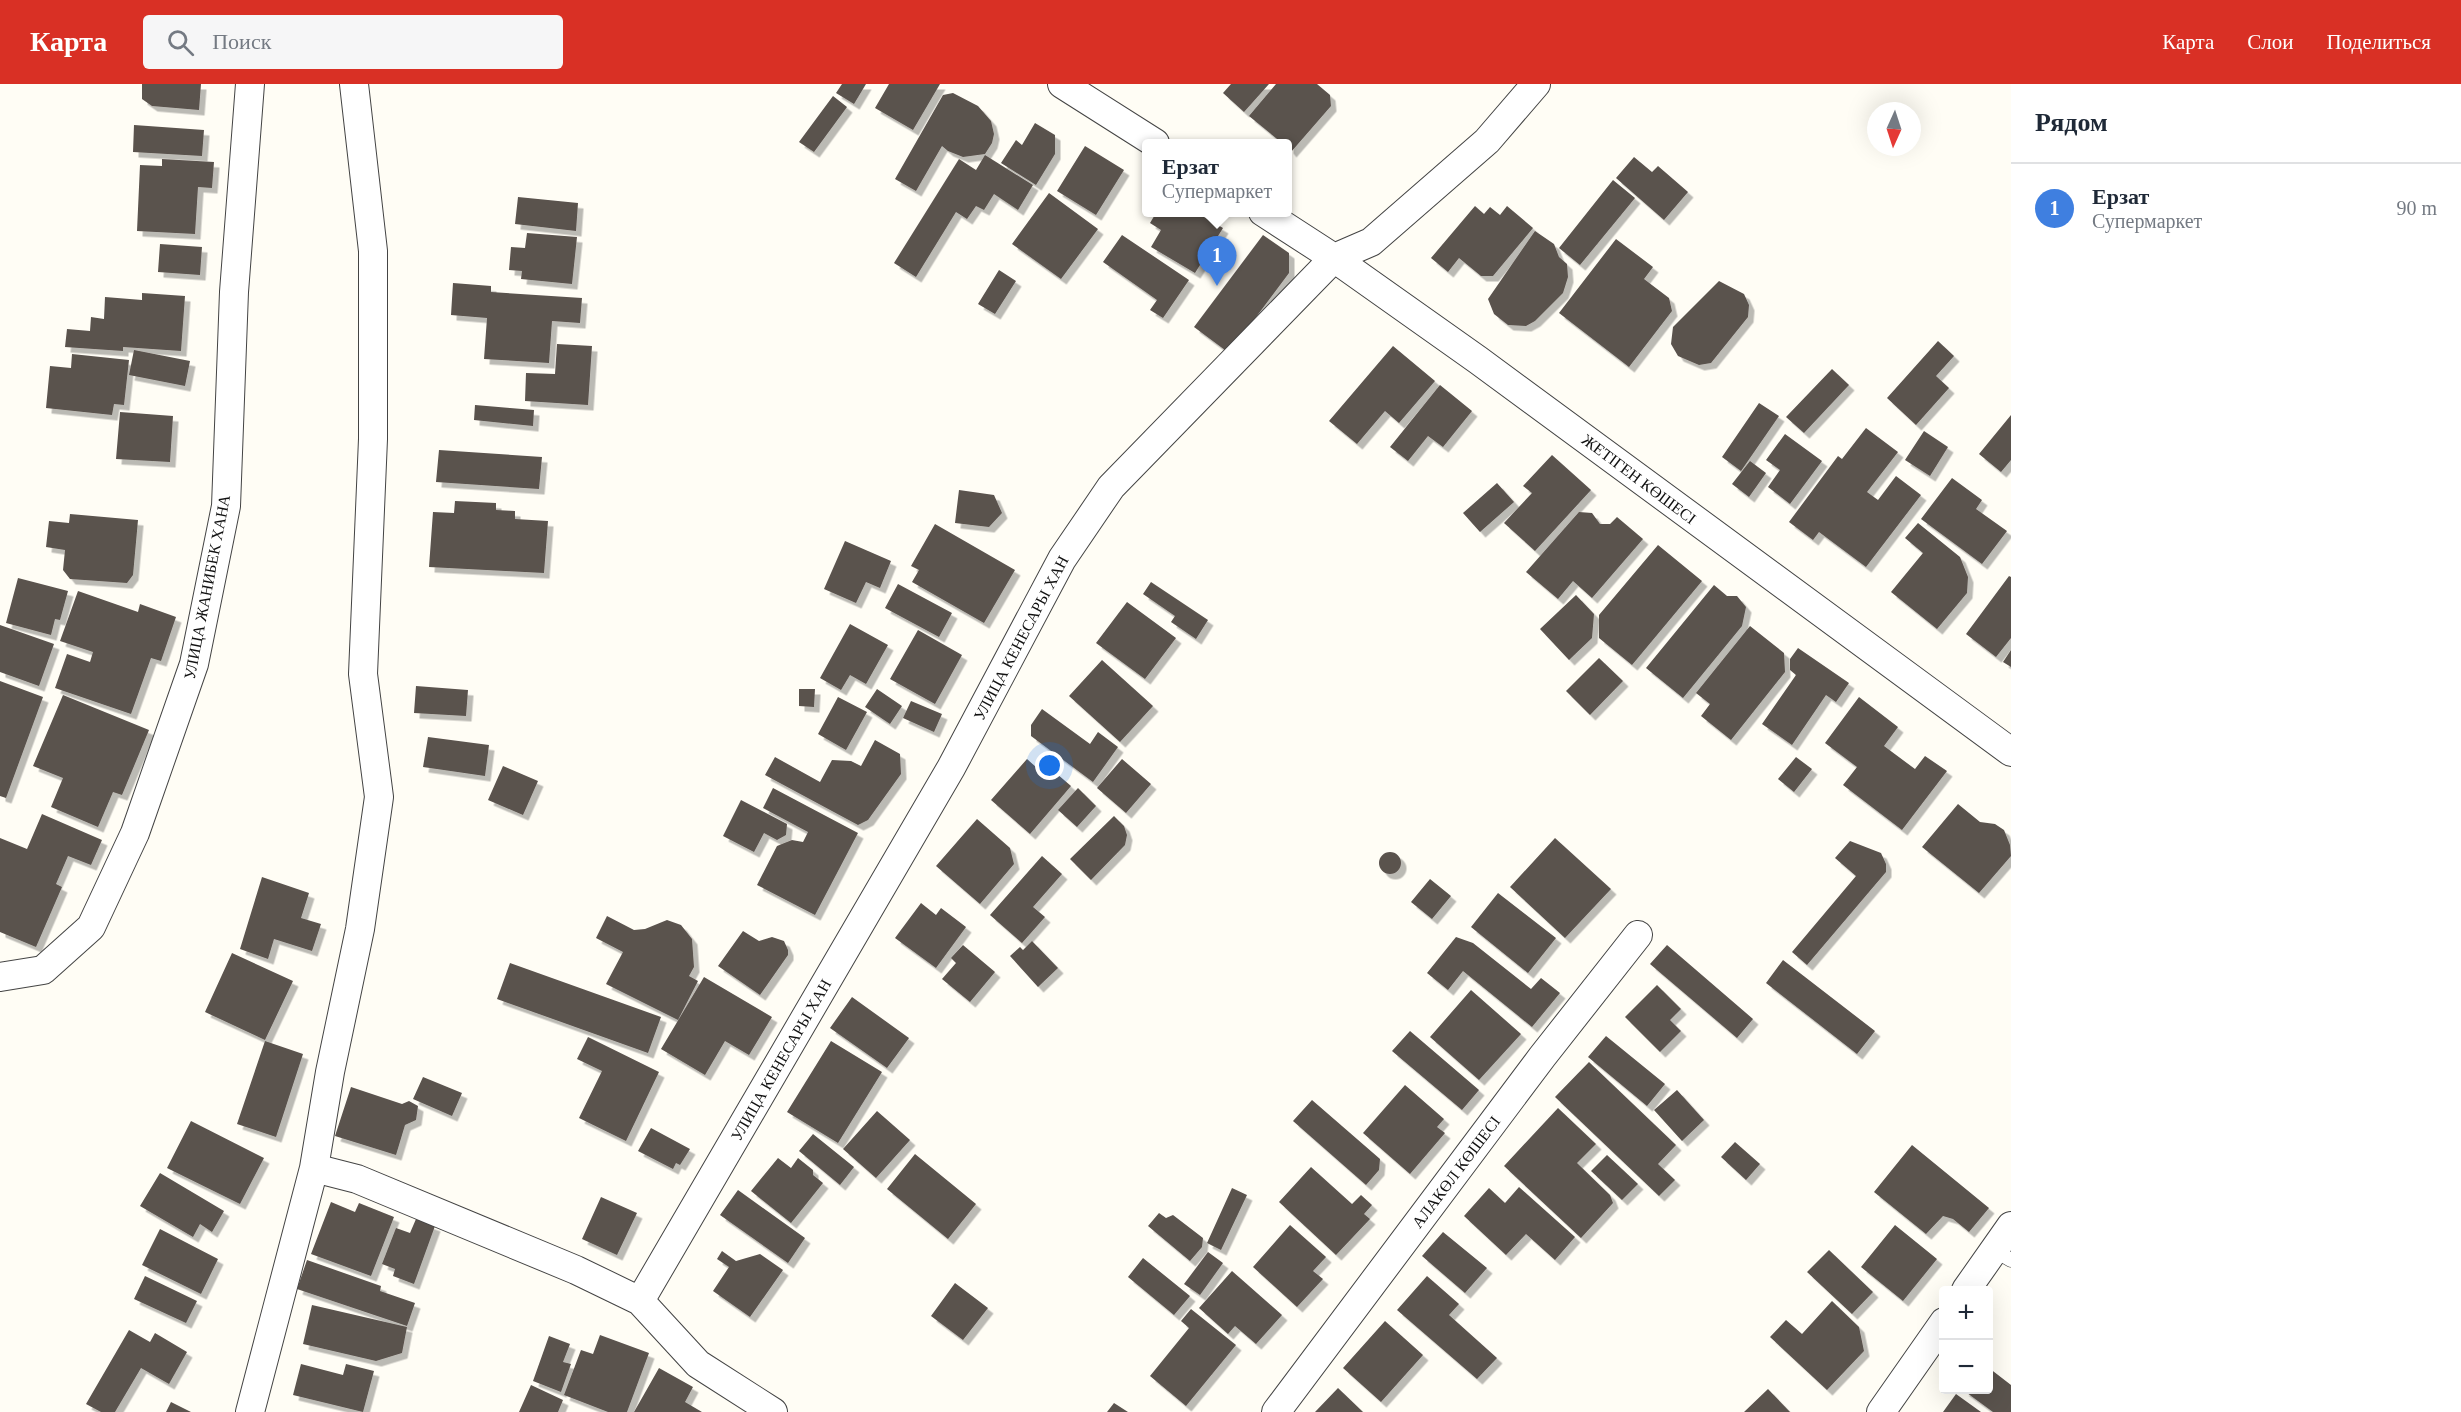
<!DOCTYPE html>
<html lang="ru">
<head>
<meta charset="utf-8">
<style>
  :root { --surface:#fff; --page:#f6f6f7; --text:#1f2937; --muted:#747a83; --line:#e0e1e3; --accent:#d93025 }
  body { margin:0; font-family:"Times New Roman",serif; background:var(--page); color:var(--text) }
  .controls { position:absolute; right:18px; bottom:18px; display:grid; overflow:hidden; border-radius:6px; box-shadow:0 6px 24px #0002 }
  .controls button { width:54px; height:54px; display:grid; place-items:center; padding:0; border:0; border-bottom:2px solid var(--line); background:var(--surface); color:var(--text); font:30px sans-serif }
  .compass { position:absolute; left:1867px; top:18px; width:54px; height:54px; border-radius:50%; background:var(--surface); box-shadow:0 6px 24px #0002; rotate:183deg }
  .you { position:absolute; left:1050px; top:682px; width:21px; height:21px; margin:-15px; border:4px solid #fff; border-radius:50%; background:#1a73e8; box-shadow:0 0 0 9px #1a73e833 }
  .badge { display:grid; place-items:center; width:39px; height:39px; border-radius:50%; background:var(--accent); color:#fff; font-size:20px; font-weight:700 }
  .pin { position:absolute; translate:-50% -50px; filter:drop-shadow(0 2px 3px #0008) }
  .pin::after { content:''; position:absolute; top:32px; width:21px; height:18px; background:inherit; clip-path:polygon(0 0,100% 0,50% 100%) }
  .popup { position:absolute; left:1142px; top:55px; width:150px; height:78px; box-sizing:border-box; display:grid; place-content:center; border-radius:6px; background:var(--surface); filter:drop-shadow(0 2px 4px #0005); font-size:20px; white-space:nowrap; color:var(--muted) }
  .popup b { font-size:22px; color:var(--text) }
  .popup::after { content:''; position:absolute; left:50%; top:100%; margin-left:-12px; border:12px solid transparent; border-top-color:var(--surface) }
  .list { margin:0; padding:0; list-style:none }
  h2 { display:flex; justify-content:space-between; align-items:center; height:78px; margin:0; padding:0 24px; font-size:26px }
  h2 small { font-size:20px; font-weight:400; color:var(--muted) }
  .list li { display:grid; grid-template-columns:39px 1fr auto; gap:18px; align-items:center; box-sizing:border-box; height:90px; padding:0 24px; border-top:2px solid var(--line) }
  .list b { display:block; font-size:22px; white-space:nowrap }
  .list p { margin:0; font-size:20px; white-space:nowrap; color:var(--muted) }
  .list em { font-size:20px; font-style:normal; color:var(--muted) }
  .icon { flex:none; width:33px; height:33px; fill:none; stroke:currentColor; stroke-width:2; stroke-linecap:round; stroke-linejoin:round }
  .map { position:relative; flex:none; width:2011px; height:1328px; overflow:hidden }
  header { display:flex; align-items:center; gap:36px; box-sizing:border-box; height:84px; padding:0 30px; background:var(--accent); color:#fff }
  header strong { font-size:28px }
  nav { display:flex; gap:33px; margin-inline-start:auto; font-size:21px }
  .search { width:420px; height:54px; background:var(--page); display:flex; align-items:center; gap:15px; box-sizing:border-box; padding:0 21px; border-radius:6px; color:var(--muted); font-size:22px }
  main { display:flex }
  aside { flex:1; background:var(--surface) }
  .map>svg:first-child { display:block }
</style>
</head>
<body>
<header>
<strong>Карта</strong>
<div class="search"><svg class="icon" aria-label="search" viewBox="0 0 24 24"><circle cx="10" cy="10" r="6"/><path d="M15 15l6 6"/></svg>Поиск</div>
<nav><a>Карта</a><a>Слои</a><a>Поделиться</a></nav>
</header>
<main>
<div class="map">
<svg width="2011" height="1328" viewBox="0 0 2011 1328">
  <defs>
    <filter id="shadow"><feDropShadow dx="5.5" dy="5.5" stdDeviation="0" flood-color="#0004"/></filter>
  </defs>
  <rect width="100%" height="100%" fill="#fffdf5"/>
  <path fill="#5a524d" filter="url(#shadow)" d="M142,0H201L199,26L152,22L142,15Z
    M842,0H866L854,20L836,9Z
    M889,0H940L913,46L875,24Z
    M1231,0H1269L1244,28L1223,9Z
    M1276,0H1317L1330,11L1331,22L1291,68L1288,64V59H1282L1249,32Z
    M953,9L978,22L991,37L994,50L992,59L985,70L963,73L948,67L942,62L916,107L895,95L943,11Z
    M833,12L847,23L814,68L799,58Z
    M1035,39L1055,51V70L1036,101L1001,79L1016,56L1022,61Z
    M134,41L204,46L202,72L133,68Z
    M1085,62L1124,86L1096,131L1057,107Z
    M985,71L1033,101L1018,126L994,110L984,126L976,122L967,135L956,128L916,193L894,179L959,75L976,86Z
    M1634,73L1652,88L1658,82L1688,108L1664,136L1616,94Z
    M162,75L214,78L212,104L198,103L195,150L137,147L140,81L162,82Z
    M1613,96L1635,114L1580,181L1559,164Z
    M1049,109L1098,145L1061,195L1012,160Z
    M518,113L578,119L576,147L515,140Z
    M1475,122L1484,130L1490,123L1500,131L1507,122L1533,144L1493,192H1481L1459,174L1448,188L1431,174Z
    M1156,129H1197L1223,144L1195,189L1151,163L1161,146L1150,139Z
    M1535,147L1554,160L1559,173L1567,180L1568,193L1563,209L1535,237L1526,242L1508,241L1494,230L1488,215Z
    M527,149L577,153L572,200L521,195L522,187L509,186L511,163L525,164Z
    M1122,151L1189,196L1163,234L1150,226L1157,216L1103,178Z
    M1263,151L1289,169V189L1229,269L1194,243Z
    M1616,155L1653,183L1644,195L1669,214L1672,227L1629,283L1559,229Z
    M160,160L202,163L200,191L158,188Z
    M999,186L1016,197L995,230L978,220Z
    M1719,197L1744,210L1749,221L1748,233L1711,279L1699,281L1678,272L1671,260L1673,243Z
    M453,199L491,202V208L582,214L580,239L552,237L549,279L484,275L487,234L451,231Z
    M142,209L185,212L181,267L123,263V267L65,263L67,245L90,247L91,233L104,235L105,213L142,216Z
    M1938,257L1954,272L1936,292L1949,304L1916,341L1887,314Z
    M557,260L592,262L588,321L525,317L526,289L555,290Z
    M1393,262L1435,297L1399,339L1385,327L1357,360L1329,337Z
    M134,266L190,277L185,302L129,291Z
    M72,270L129,276L124,321L114,320L112,331L46,324L50,282L71,284Z
    M1832,285L1849,301L1804,349L1786,333Z
    M1440,301L1472,327L1443,363L1428,352L1408,377L1390,363Z
    M1759,319L1779,332L1741,387L1722,373Z
    M475,321L534,326L533,342L474,336Z
    M120,328L173,332L170,378L116,375Z
    M2011,331V376L2001,388L1979,370Z
    M1866,344L1898,368L1867,408L1878,416L1896,392L1921,411L1866,483L1819,448L1813,456L1789,438L1838,372L1842,375Z
    M1924,347L1948,363L1930,392L1905,376Z
    M1785,350L1822,377L1790,420L1768,403L1780,386L1766,376Z
    M439,366L542,373L539,405L436,398Z
    M1552,371L1591,406L1535,467L1504,439L1532,409L1523,402Z
    M1750,377L1766,389L1749,413L1732,400Z
    M1952,394L1982,416L1976,425L2007,447L1982,480L1921,435Z
    M1497,399L1514,418L1480,448L1463,429Z
    M959,406L994,411L1002,429L989,443L955,439Z
    M455,417L496,419V426L515,427V435L548,437L544,489L429,483L433,428L454,429Z
    M1579,428L1592,429L1600,440H1610L1617,433L1643,455L1592,514L1573,497L1558,515L1526,488Z
    M70,430L138,436L133,491L127,499L70,495L63,486L65,466L46,463L49,437L69,439Z
    M1918,439L1960,473L1968,493L1967,509L1937,545L1891,508L1923,469L1905,454Z
    M935,440L1015,486L984,539L912,498L919,486L911,482Z
    M845,457L891,477L880,504L866,498L856,519L824,505Z
    M1658,461L1702,497L1632,581L1599,554V531Z
    M2009,492L2011,493V554L1996,573L1966,550Z
    M18,494L68,507L60,536L55,535L51,551L6,539Z
    M1151,498L1208,536L1196,555L1171,538L1175,532L1143,510Z
    M898,500L952,529L939,553L885,524Z
    M1714,501L1727,512H1737L1746,523L1742,542L1683,614L1646,584Z
    M78,507L138,528L140,520L176,533L161,577L151,574L131,630L55,604L67,570L90,578L93,568L60,557Z
    M1576,511L1594,530L1592,554L1569,576L1540,545Z
    M1127,518L1176,554L1145,595L1096,559Z
    M850,540L888,561L866,600L850,591L841,606L820,594Z
    M0,541L54,560L39,602L0,588Z
    M1750,542L1784,569L1785,588L1731,656L1701,632L1710,620L1696,609Z
    M918,546L962,571L935,620L890,595Z
    M1798,564L1849,599L1836,618L1826,611L1792,661L1762,640L1796,591L1790,586V575Z
    M2011,566V583L2003,578Z
    M1599,574L1623,597L1590,631L1566,607Z
    M1102,576L1153,622L1120,658L1069,612Z
    M0,597L43,613L6,714L0,712Z
    M416,602L468,606L466,632L414,629Z
    M799,605H815L814,623L799,622Z
    M877,605L902,622L890,640L865,623Z
    M63,611L149,646L122,711L113,708L98,743L51,723L63,694L33,682Z
    M838,613L867,628L846,666L818,650Z
    M1859,613L1898,643L1884,662L1915,685L1925,672L1947,687L1902,746L1843,701L1857,683L1825,659Z
    M911,617L942,630L934,648L903,634Z
    M1042,625L1090,660L1098,648L1118,663L1093,698L1031,652V641Z
    M428,653L489,661L485,692L423,683Z
    M875,656L900,670L901,690L868,736L858,741L765,691L775,673L820,698L832,676L851,677L861,682Z
    M1796,673L1812,685L1794,708L1778,695Z
    M1027,675L1037,684L1043,678L1071,702L1030,750L991,716Z
    M1122,675L1151,700L1126,729L1097,704Z
    M503,682L538,697L523,731L488,716Z
    M773,704L858,749L815,831L757,801L777,762L792,756L803,758L808,748L763,724Z
    M1078,704L1096,722L1077,743L1058,726Z
    M741,716L787,740L786,751L777,756L764,749L754,768L723,752Z
    M1958,720L1980,738L1995,740L2004,746L2010,761L2011,772L1979,809L1922,763Z
    M42,730L102,756L91,781L68,772L56,800L62,803L36,863L0,848V754L27,765Z
    M1114,732L1124,742L1127,751L1125,761L1091,796L1070,775Z
    M977,735L1010,764L1014,780L980,820L936,782Z
    M1555,754L1611,805L1565,854L1510,803Z
    M1850,757L1881,769L1886,780V788L1807,881L1792,868L1856,792L1835,774Z
    M1379 779a11 11 0 1 1 22 0a11 11 0 1 1-22 0Z
    M1042,772L1062,790L1033,823L1045,833L1022,859L990,831Z
    M262,793L309,809L301,834L321,840L312,867L274,855L268,875L240,865Z
    M1430,795L1451,812L1432,835L1411,818Z
    M1498,809L1556,854L1528,889L1471,843Z
    M921,819L936,831L941,824L966,843L936,884L895,854Z
    M607,832L634,846L645,845L667,836L681,841L692,855L694,883L689,892L698,897L678,936L606,900L623,868L596,854Z
    M743,847L759,857L772,853L784,857L788,866V871L760,911L718,882Z
    M1456,853L1473,859L1531,905L1541,894L1560,909L1532,943L1463,887L1448,906L1427,889Z
    M1032,857L1058,884L1038,903L1010,872L1020,863L1023,866Z
    M963,861L995,888L970,918L942,895L956,879L951,874Z
    M1667,861L1753,935L1737,954L1650,880Z
    M232,869L293,897L265,956L205,928Z
    M1783,876L1875,947L1857,970L1766,899Z
    M510,879L661,933L648,969L497,915Z
    M704,893L772,933L749,971L725,957L705,991L661,965Z
    M1657,901L1681,925L1670,936L1681,947L1660,968L1625,933Z
    M1471,906L1521,950L1479,996L1430,953Z
    M852,913L909,954L887,984L830,944Z
    M1410,947L1479,1006L1462,1026L1392,967Z
    M1606,952L1665,1000L1647,1022L1588,973Z
    M588,953L659,988L626,1057L579,1034L602,987L577,975Z
    M265,957L303,970L276,1053L237,1040Z
    M831,957L882,988L838,1059L787,1028Z
    M1589,978L1676,1061L1658,1080L1675,1096L1659,1112L1555,1013Z
    M423,993L462,1009L452,1032L413,1015Z
    M1405,1001L1444,1035L1437,1043L1445,1049L1410,1090L1363,1049Z
    M351,1003L402,1020L409,1017L418,1022L416,1036L405,1041L396,1071L335,1052Z
    M1677,1006L1704,1036L1682,1057L1654,1026Z
    M1312,1016L1380,1075L1379,1086L1366,1101L1293,1037Z
    M1558,1024L1596,1060L1577,1079L1610,1111L1613,1119L1581,1154L1504,1082Z
    M877,1027L910,1056L876,1094L843,1065Z
    M191,1037L264,1074L240,1120L167,1084Z
    M651,1044L690,1065L680,1081L676,1079L673,1085L638,1067Z
    M813,1050L854,1083L840,1101L799,1067Z
    M1735,1058L1760,1080L1746,1096L1721,1073Z
    M1912,1061L1989,1124L1969,1148L1953,1135L1943,1132L1926,1150L1874,1108Z
    M915,1070L976,1120L948,1155L887,1105Z
    M1607,1071L1638,1100L1622,1116L1591,1087Z
    M778,1074L791,1084L798,1074L813,1086V1091L823,1099L791,1139L751,1107Z
    M1311,1083L1352,1120L1361,1111L1372,1121L1364,1130L1370,1135L1336,1171L1279,1118Z
    M160,1089L224,1127L212,1148L200,1140L193,1153L140,1122Z
    M1519,1103L1575,1153L1555,1176L1526,1150L1506,1171L1464,1132L1489,1104L1505,1119Z
    M1232,1104L1247,1111L1221,1166L1207,1159Z
    M738,1106L805,1154L788,1179L720,1131Z
    M601,1113L637,1129L617,1171L582,1155Z
    M331,1118L355,1128L359,1119L394,1133L371,1192L311,1170Z
    M1159,1129L1166,1134L1173,1131L1203,1154L1202,1163L1190,1177L1148,1142Z
    M416,1135L435,1142L414,1200L393,1192L395,1185L382,1180L396,1144L410,1149Z
    M1290,1141L1326,1173L1313,1187L1323,1195L1297,1223L1253,1183Z
    M1895,1141L1937,1175L1903,1217L1861,1183Z
    M160,1145L218,1175L201,1210L142,1181Z
    M1443,1148L1487,1184L1465,1209L1422,1172Z
    M1829,1166L1873,1208L1852,1230L1807,1188Z
    M722,1167L736,1177L760,1170L783,1186L750,1233L713,1207L729,1183L717,1175Z
    M1208,1168L1223,1179L1200,1211L1184,1200Z
    M1143,1174L1190,1212L1174,1231L1128,1193Z
    M307,1176L381,1202L380,1207L415,1219L407,1242L297,1205Z
    M1232,1187L1282,1231L1256,1260L1235,1242L1228,1250L1199,1224Z
    M145,1192L197,1217L186,1239L134,1215Z
    M1427,1192L1459,1220L1449,1231L1497,1274L1477,1295L1397,1226Z
    M955,1199L988,1224L963,1256L931,1232Z
    M1832,1217L1859,1243L1864,1267L1827,1306L1770,1253L1786,1236L1802,1250Z
    M312,1221L407,1243L402,1269L376,1277L303,1260Z
    M1191,1225L1236,1261L1186,1322L1150,1292L1189,1244L1181,1237Z
    M1385,1237L1423,1271L1381,1318L1343,1284Z
    M129,1246L150,1258L155,1249L187,1268L169,1300L141,1284L115,1328H101L86,1320Z
    M600,1251L649,1269L627,1328H608L564,1311L581,1266L593,1270Z
    M549,1252L570,1260L563,1278L571,1280L561,1308L533,1297Z
    M301,1280L343,1291L346,1280L374,1287L363,1328L293,1311Z
    M659,1284L693,1303L685,1318L702,1328H634Z
    M1989,1284L2011,1301V1328H1993L1963,1306H1988Z
    M531,1301L563,1316L558,1328H519Z
    M1338,1304L1363,1328H1315Z
    M1768,1305L1790,1328H1744Z
    M1956,1310L1981,1328H1943Z
    M171,1318L191,1328H166Z
    M1114,1319L1128,1328H1107Z"/>
  <g fill="none" stroke-linecap="round" stroke-linejoin="round">
    <defs>
      <path id="lane" d="M1994,1166L2011,1176"/>
      <path id="street" d="M354,0L373,167V355L363,590L379,713L360,845L330,988L314,1084L357,1095L576,1186L640,1217L698,1280L773,1328
        M1062,0L1155,59
        M1263,128L1334,174L1478,276L2011,668
        M0,893L43,886L91,843L135,749L194,580L226,422L234,208L250,0
        M1966,1206L2011,1142
        M640,1217L951,684L1062,475L1111,403L1334,174L1371,158L1487,57L1536,0
        M250,1328L314,1084
        M1276,1328L1542,973L1638,851
        M1881,1328L1944,1238"/>
    </defs>
    <use href="#lane" stroke="#444" stroke-width="15"/>
    <use href="#street" stroke="#444" stroke-width="30"/>
    <use href="#lane" stroke="#fff" stroke-width="14"/>
    <use href="#street" stroke="#fff" stroke-width="28"/>
  </g>
  <g text-anchor="middle" dominant-baseline="central" stroke-width="6" stroke-linejoin="round" paint-order="stroke">
    <g font-size="16" fill="#111" stroke="#fff">
      <text transform="translate(1639 395) rotate(37)">ЖЕТІГЕН КӨШЕСІ</text>
      <text transform="translate(207 503) rotate(-79)">УЛИЦА ЖАНИБЕК ХАНА</text>
      <text transform="translate(1021 554) rotate(-62)">УЛИЦА КЕНЕСАРЫ ХАН</text>
      <text transform="translate(781 976) rotate(-60)">УЛИЦА КЕНЕСАРЫ ХАН</text>
      <text transform="translate(1456 1088) rotate(-53)">АЛАКӨЛ КӨШЕСІ</text>
    </g>
  </g>
</svg>
<div class="controls">
<button>+</button>
<button>−</button>
</div>
<svg class="compass" viewBox="-18 -18 36 36"><path d="M0-13l5 13h-10z" fill="#e53935"/><path d="M0 13l5-13h-10z" fill="#747a83"/></svg>
<div class="you"></div>
<div class="pin badge" style="left:1217px;top:202px;background:#3f7fe0">1</div>
<div class="popup"><b>Ерзат</b>Супермаркет</div>
</div>
<aside>
<h2>Рядом<small></small></h2>
<ul class="list">
<li><span class="badge" style="background:#3f7fe0">1</span><div><b>Ерзат</b><p>Супермаркет</p></div><em>90 m</em></li>
</ul>
</aside>
</main>
</body>
</html>
